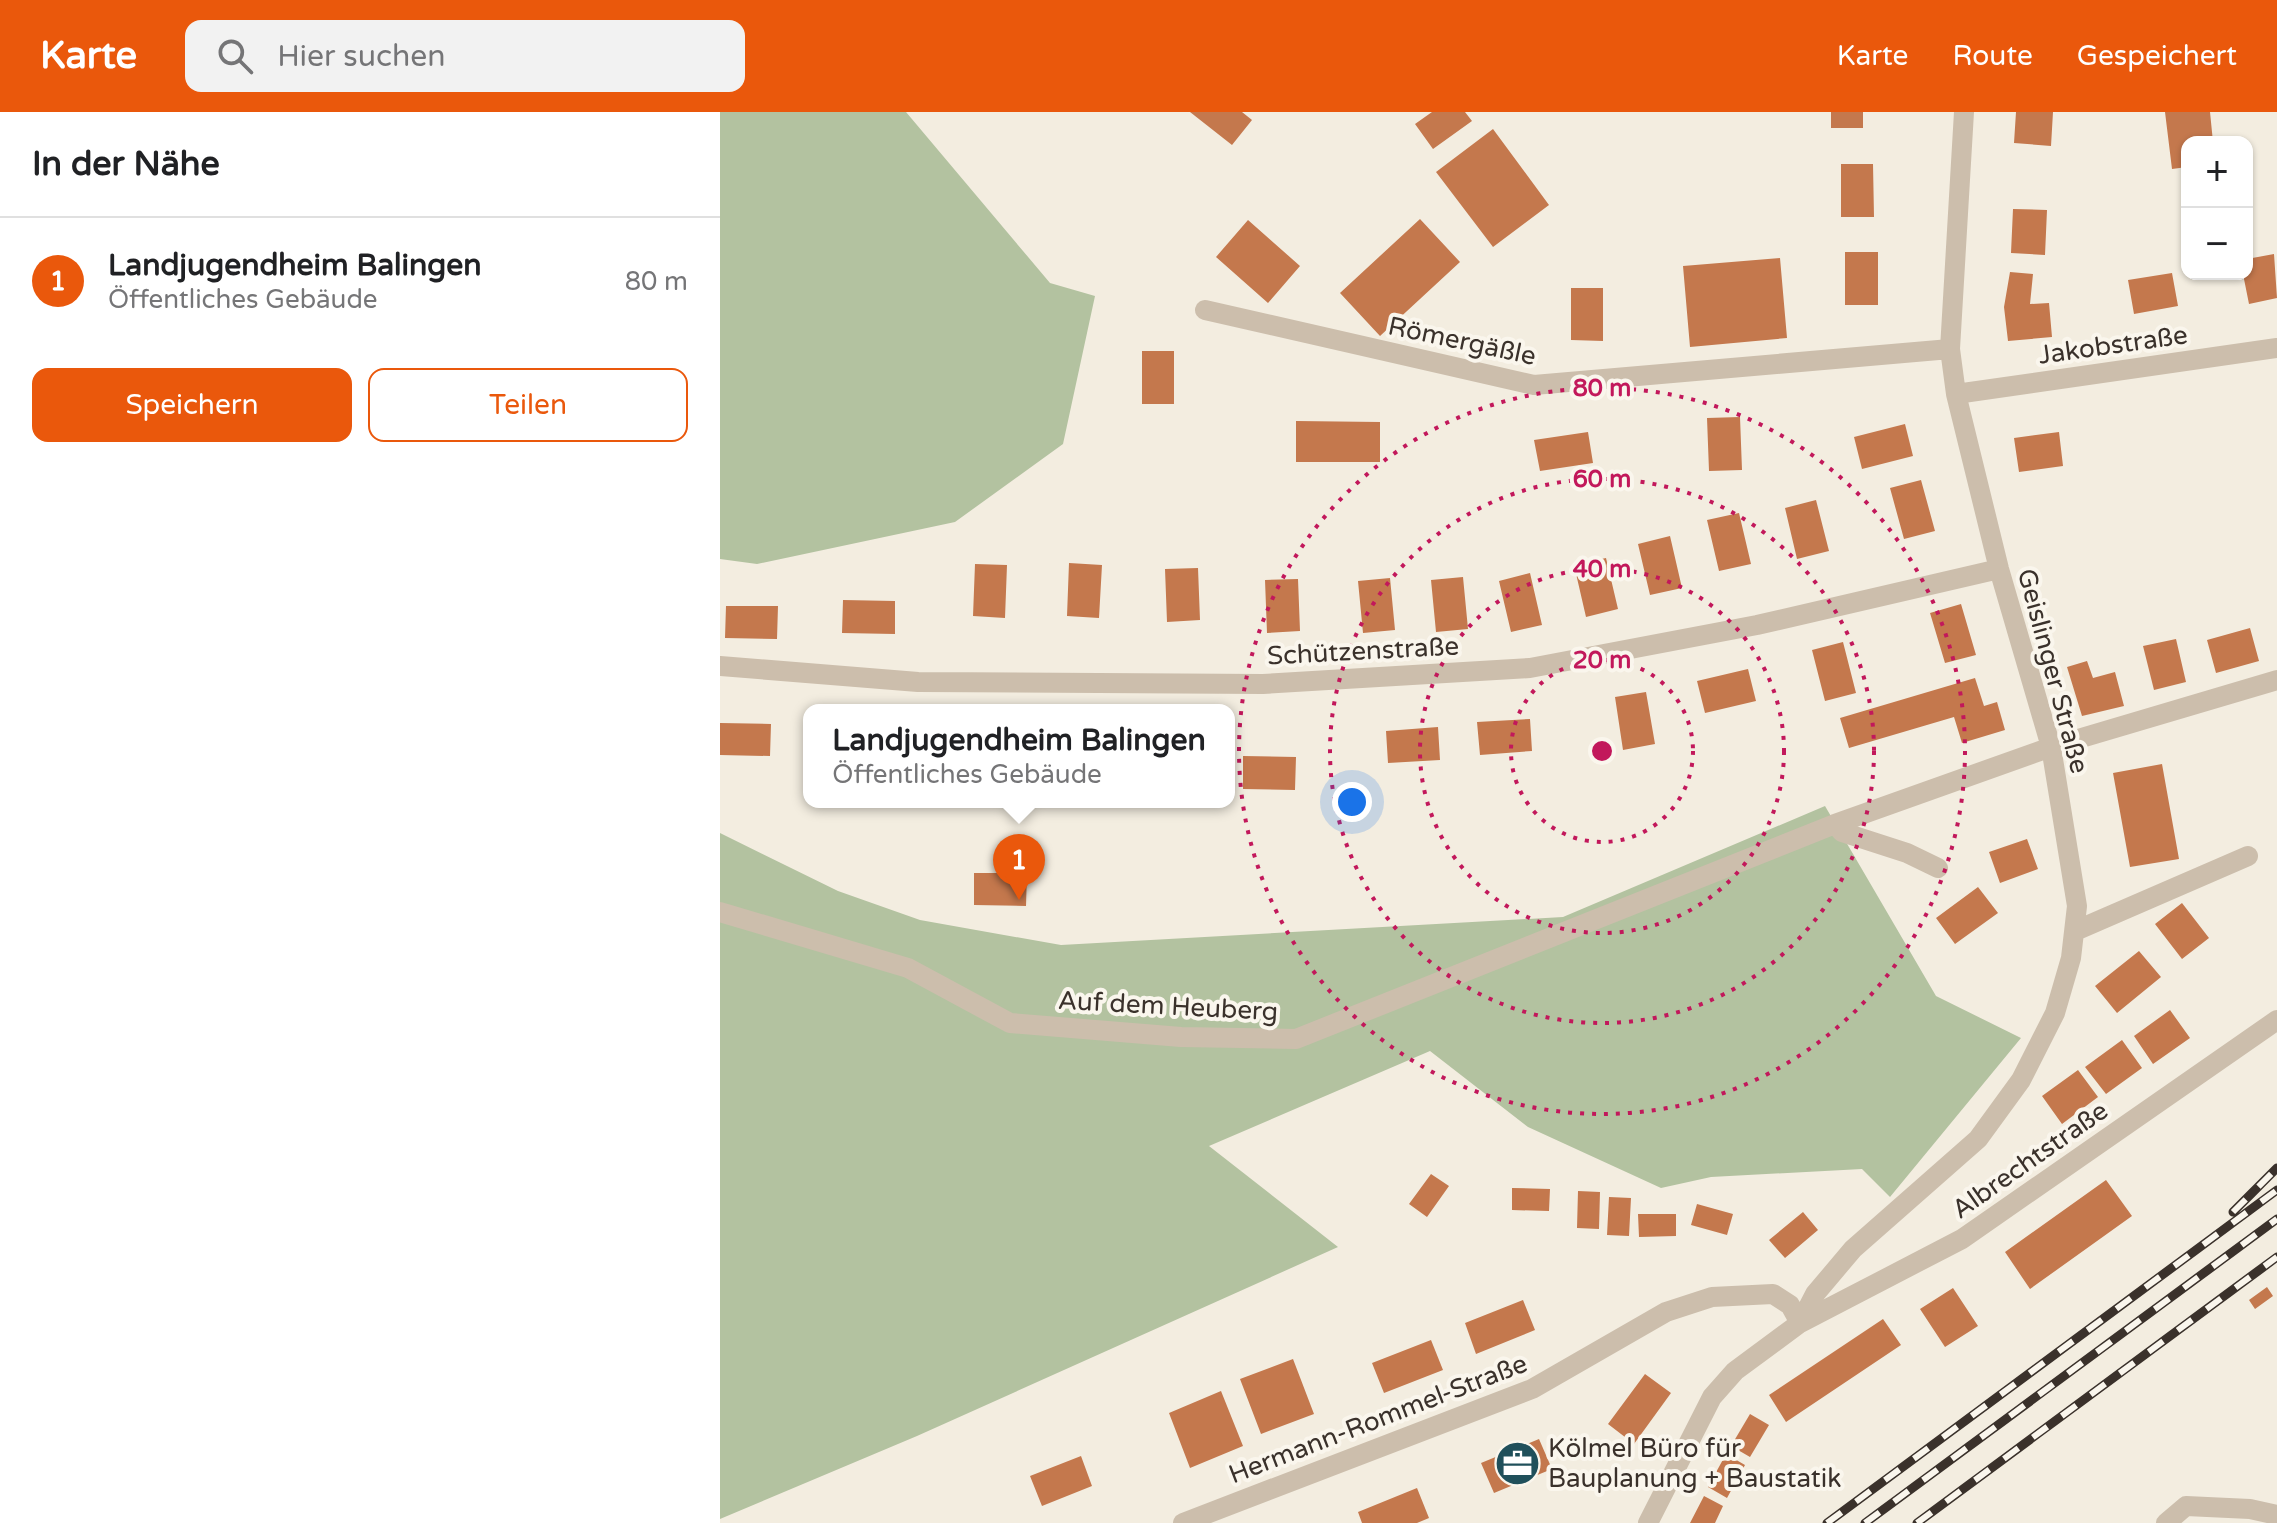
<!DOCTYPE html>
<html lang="de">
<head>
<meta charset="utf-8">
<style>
  :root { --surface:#fff; --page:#f2f2f2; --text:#202124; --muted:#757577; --line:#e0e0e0; --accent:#ea580c }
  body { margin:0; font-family:"Varela Round",sans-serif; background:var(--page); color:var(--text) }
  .controls { position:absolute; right:24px; top:24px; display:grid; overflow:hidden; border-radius:16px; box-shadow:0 2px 6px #0004 }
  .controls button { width:72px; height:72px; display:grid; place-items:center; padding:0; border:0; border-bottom:2px solid var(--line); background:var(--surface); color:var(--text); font:40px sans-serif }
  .you { position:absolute; left:632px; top:690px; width:28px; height:28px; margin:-20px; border:6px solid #fff; border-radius:50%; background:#1a73e8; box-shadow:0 0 0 12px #1a73e833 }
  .badge { display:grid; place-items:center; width:52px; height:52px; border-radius:50%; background:var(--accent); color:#fff; font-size:26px; font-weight:700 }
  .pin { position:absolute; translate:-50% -66px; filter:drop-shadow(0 2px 4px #0008) }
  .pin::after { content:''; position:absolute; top:42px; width:28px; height:24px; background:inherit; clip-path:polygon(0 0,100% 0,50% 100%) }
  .popup { position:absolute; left:83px; top:592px; width:432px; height:104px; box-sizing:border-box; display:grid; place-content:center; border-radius:16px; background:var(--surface); filter:drop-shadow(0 2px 6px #0005); font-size:26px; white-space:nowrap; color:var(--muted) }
  .popup b { font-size:30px; color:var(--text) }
  .popup::after { content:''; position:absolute; left:50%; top:100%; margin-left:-16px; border:16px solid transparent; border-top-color:var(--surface) }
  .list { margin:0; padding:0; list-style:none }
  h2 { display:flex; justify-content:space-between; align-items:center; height:104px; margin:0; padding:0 32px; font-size:34px }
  h2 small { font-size:26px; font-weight:400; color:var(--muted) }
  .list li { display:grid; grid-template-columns:52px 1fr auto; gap:24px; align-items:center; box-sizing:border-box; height:128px; padding:0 32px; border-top:2px solid var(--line) }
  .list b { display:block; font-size:30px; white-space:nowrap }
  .list p { margin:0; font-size:26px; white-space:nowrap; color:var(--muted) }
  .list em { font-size:26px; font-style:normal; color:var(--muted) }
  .actions { display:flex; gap:16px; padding:24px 32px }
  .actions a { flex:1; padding:18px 0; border:2px solid var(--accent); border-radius:16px; text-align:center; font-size:28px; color:var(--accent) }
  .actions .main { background:var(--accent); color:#fff }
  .icon { flex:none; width:44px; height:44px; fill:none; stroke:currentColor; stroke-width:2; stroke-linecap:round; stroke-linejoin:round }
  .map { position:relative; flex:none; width:1557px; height:1411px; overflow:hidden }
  header { display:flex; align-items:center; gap:48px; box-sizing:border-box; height:112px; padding:0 40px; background:var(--accent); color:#fff }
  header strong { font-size:38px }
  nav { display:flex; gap:44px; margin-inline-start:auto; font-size:28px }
  .search { width:560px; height:72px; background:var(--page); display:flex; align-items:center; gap:20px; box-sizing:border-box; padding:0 28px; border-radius:16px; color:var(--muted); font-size:30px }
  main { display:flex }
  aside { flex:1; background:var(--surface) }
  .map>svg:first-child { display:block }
</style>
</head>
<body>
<header>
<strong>Karte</strong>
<div class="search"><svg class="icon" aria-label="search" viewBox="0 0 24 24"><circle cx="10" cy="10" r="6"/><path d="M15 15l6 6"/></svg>Hier suchen</div>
<nav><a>Karte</a><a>Route</a><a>Gespeichert</a></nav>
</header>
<main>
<aside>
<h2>In der Nähe<small></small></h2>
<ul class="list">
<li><span class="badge">1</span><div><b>Landjugendheim Balingen</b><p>Öffentliches Gebäude</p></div><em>80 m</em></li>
</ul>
<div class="actions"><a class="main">Speichern</a><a>Teilen</a></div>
</aside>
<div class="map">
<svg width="1557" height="1411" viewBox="0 0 1557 1411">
  <rect width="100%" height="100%" fill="#f3ede0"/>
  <path fill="#b3c2a0" d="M0,0H186L330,171L375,184L343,332L235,410L37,452L0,447Z
    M1105,694L1216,884L1301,926L1170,1085L1142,1057L991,1065L941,1076L808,1015L710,939L489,1034L618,1135L197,1324L0,1407V721L118,779L200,808L341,833L843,805Z"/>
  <path fill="#c4784d" d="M470,0H522L532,8L512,33Z
    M712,0H745L752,9L713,37L695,12Z
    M1111,0H1143V16H1111Z
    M1296,0H1333L1331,34L1294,31Z
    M1445,0H1490L1493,30H1467V55L1452,57Z
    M773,17L829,93L773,135L716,60Z
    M1121,52H1153L1154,105H1121Z
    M1293,97L1327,98L1325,143L1291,141Z
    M700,107L740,150L660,224L620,181Z
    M528,108L580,154L548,191L496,145Z
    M1125,140H1158V193H1125Z
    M1554,142L1557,186L1529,192L1523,162H1527V147Z
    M1060,146L1067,226L970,235L963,154Z
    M1290,160L1313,162L1310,192L1329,191L1332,225L1288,229L1284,195Z
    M1452,161L1458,194L1414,202L1408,168Z
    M851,176H883V229L851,228Z
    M422,239H454V292H422Z
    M1020,305L1022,358L989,359L987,306Z
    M576,309L660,310V350H576Z
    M1185,312L1193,344L1142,357L1134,325Z
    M868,320L873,351L820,359L814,328Z
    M1339,320L1343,354L1299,360L1294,326Z
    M1201,368L1215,419L1184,427L1170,376Z
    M1096,388L1109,439L1077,447L1065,396Z
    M1019,401L1031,452L999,459L987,408Z
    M950,424L962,476L930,483L918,432Z
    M886,446L898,497L866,505L854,453Z
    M349,451L382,453L379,506L347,504Z
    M255,452L287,453L285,506L253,504Z
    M478,456L480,508L447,510L445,457Z
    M810,461L822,513L791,520L779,469Z
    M743,465L748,517L716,520L711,468Z
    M670,466L675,518L643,521L638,469Z
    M578,467L580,519L547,521L545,468Z
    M123,488L175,489V522L122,521Z
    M1241,492L1256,543L1225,551L1210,501Z
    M6,494H58L57,527L5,526Z
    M1530,516L1539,549L1496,561L1487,528Z
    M1456,527L1466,570L1434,578L1423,534Z
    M1123,530L1136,581L1105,589L1092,538Z
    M1367,549L1373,566L1395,560L1404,594L1362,604L1347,555Z
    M1028,557L1036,589L985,601L977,569Z
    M1255,566L1264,594L1277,590L1285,618L1242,631L1234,605L1129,636L1120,606Z
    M926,580L935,632L903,638L895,585Z
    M810,607L812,639L760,643L757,610Z
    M0,611L51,612L50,644L0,643Z
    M718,615L720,648L668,651L666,619Z
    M523,644L576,645L575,678L523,677Z
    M1442,652L1459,747L1410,755L1393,661Z
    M1307,727L1318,757L1280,771L1269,740Z
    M254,761H307L306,794L254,793Z
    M1258,775L1278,801L1235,832L1216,806Z
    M1462,791L1489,826L1462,847L1435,812Z
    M1419,839L1441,865L1397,901L1375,874Z
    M1450,898L1470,926L1433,952L1414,924Z
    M1402,928L1422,956L1386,982L1365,955Z
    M1358,958L1378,985L1342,1012L1322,984Z
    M711,1062L729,1074L707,1105L689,1092Z
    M1386,1068L1412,1104L1310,1177L1285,1140Z
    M792,1076L830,1077L829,1099L792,1098Z
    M858,1079L880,1080L879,1117L857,1116Z
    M889,1085L911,1086L909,1124L887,1123Z
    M977,1092L1013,1102L1007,1123L971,1113Z
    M1083,1100L1098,1118L1065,1146L1049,1128Z
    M918,1102H956V1124L919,1125Z
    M1547,1175L1553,1184L1535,1197L1529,1188Z
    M1233,1176L1258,1214L1225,1235L1200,1197Z
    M803,1188L815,1218L756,1242L745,1211Z
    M1163,1207L1181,1233L1066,1310L1049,1283Z
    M711,1228L723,1258L664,1281L652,1251Z
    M573,1247L594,1302L541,1322L520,1267Z
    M925,1262L951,1281L914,1332L888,1312Z
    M501,1279L523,1334L470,1356L449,1301Z
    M1030,1302L1049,1313L1030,1345L1011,1334Z
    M819,1327L832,1357L774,1381L761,1351Z
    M1006,1342L1025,1353L1007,1386L988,1375Z
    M361,1344L372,1374L322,1394L310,1364Z
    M697,1376L709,1406L697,1411H642L638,1400Z
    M984,1384L1003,1394L995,1411H970Z"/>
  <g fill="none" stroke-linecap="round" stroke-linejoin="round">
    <path stroke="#ccbeac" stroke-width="20" d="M485,198L814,273L1230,237
      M1236,282L1557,236
      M0,554L198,570L543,572L810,556L1037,513L1279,457
      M1115,712L1122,720L1187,741L1218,756
      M0,800L188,856L290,911L461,925L576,927L1115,712L1331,635L1557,568
      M1355,819L1528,744
      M1080,1211L1242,1127L1557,908
      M463,1411L812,1277L946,1200L992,1185L1053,1182L1070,1193L1080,1211
      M928,1411L992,1285L1015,1259L1080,1211L1095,1182L1133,1137L1258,1027L1301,968L1335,901L1351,846L1357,794L1331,635L1279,457L1236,282L1230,237L1244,0
      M1446,1411L1466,1394L1530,1397L1557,1403"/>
    <defs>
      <path id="rail" d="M1513,1100L1557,1056
        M1107,1411L1557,1078
        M1145,1411L1557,1107
        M1197,1411L1557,1145"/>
    </defs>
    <use href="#rail" stroke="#3a312b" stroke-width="9"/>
    <use href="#rail" stroke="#faf6ed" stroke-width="6" stroke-dasharray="18" stroke-linecap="butt"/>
  </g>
  <g fill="none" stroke="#c2185b" stroke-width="4" stroke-dasharray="4 8">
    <circle cx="882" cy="639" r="91"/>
    <circle cx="882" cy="639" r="182"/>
    <circle cx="882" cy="639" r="272"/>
    <circle cx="882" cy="639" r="363"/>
  </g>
  <defs>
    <symbol id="office-disc" viewBox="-11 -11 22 22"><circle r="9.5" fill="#20505b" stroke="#faf6ed"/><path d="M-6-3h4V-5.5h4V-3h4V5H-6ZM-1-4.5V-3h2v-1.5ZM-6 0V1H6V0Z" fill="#fff"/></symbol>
  </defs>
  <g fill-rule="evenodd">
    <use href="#office-disc" x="772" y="1326" width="51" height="51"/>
  </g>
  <g text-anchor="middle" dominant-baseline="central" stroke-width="8" stroke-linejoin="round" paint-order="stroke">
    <g font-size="26" fill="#3a312b" stroke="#faf6ed">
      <text transform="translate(742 229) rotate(12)">Römergäßle</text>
      <text transform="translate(1393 233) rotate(-8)">Jakobstraße</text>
      <text transform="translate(643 539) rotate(-3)">Schützenstraße</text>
      <text transform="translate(1333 559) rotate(75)">Geislinger Straße</text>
      <text transform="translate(448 894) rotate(3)">Auf dem Heuberg</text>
      <text transform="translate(1310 1048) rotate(-35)">Albrechtstraße</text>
      <text transform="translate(658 1307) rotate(-21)">Hermann-Rommel-Straße</text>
    </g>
    <g font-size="26" fill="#3a312b" stroke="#faf6ed" text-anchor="start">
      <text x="828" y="1336">Kölmel Büro für<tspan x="828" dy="30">Bauplanung + Baustatik</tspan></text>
    </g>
  </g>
  <circle cx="882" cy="639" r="12" fill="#c2185b" stroke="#faf6ed" stroke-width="4"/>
  <g font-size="24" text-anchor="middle" font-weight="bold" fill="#c2185b" stroke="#faf6ed" stroke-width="8" stroke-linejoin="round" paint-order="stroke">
    <text x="882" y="284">80 m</text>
    <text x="882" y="375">60 m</text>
    <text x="882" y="465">40 m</text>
    <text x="882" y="556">20 m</text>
  </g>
</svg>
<div class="controls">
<button>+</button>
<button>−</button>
</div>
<div class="you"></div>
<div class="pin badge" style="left:299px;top:788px">1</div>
<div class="popup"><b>Landjugendheim Balingen</b>Öffentliches Gebäude</div>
</div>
</main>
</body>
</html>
